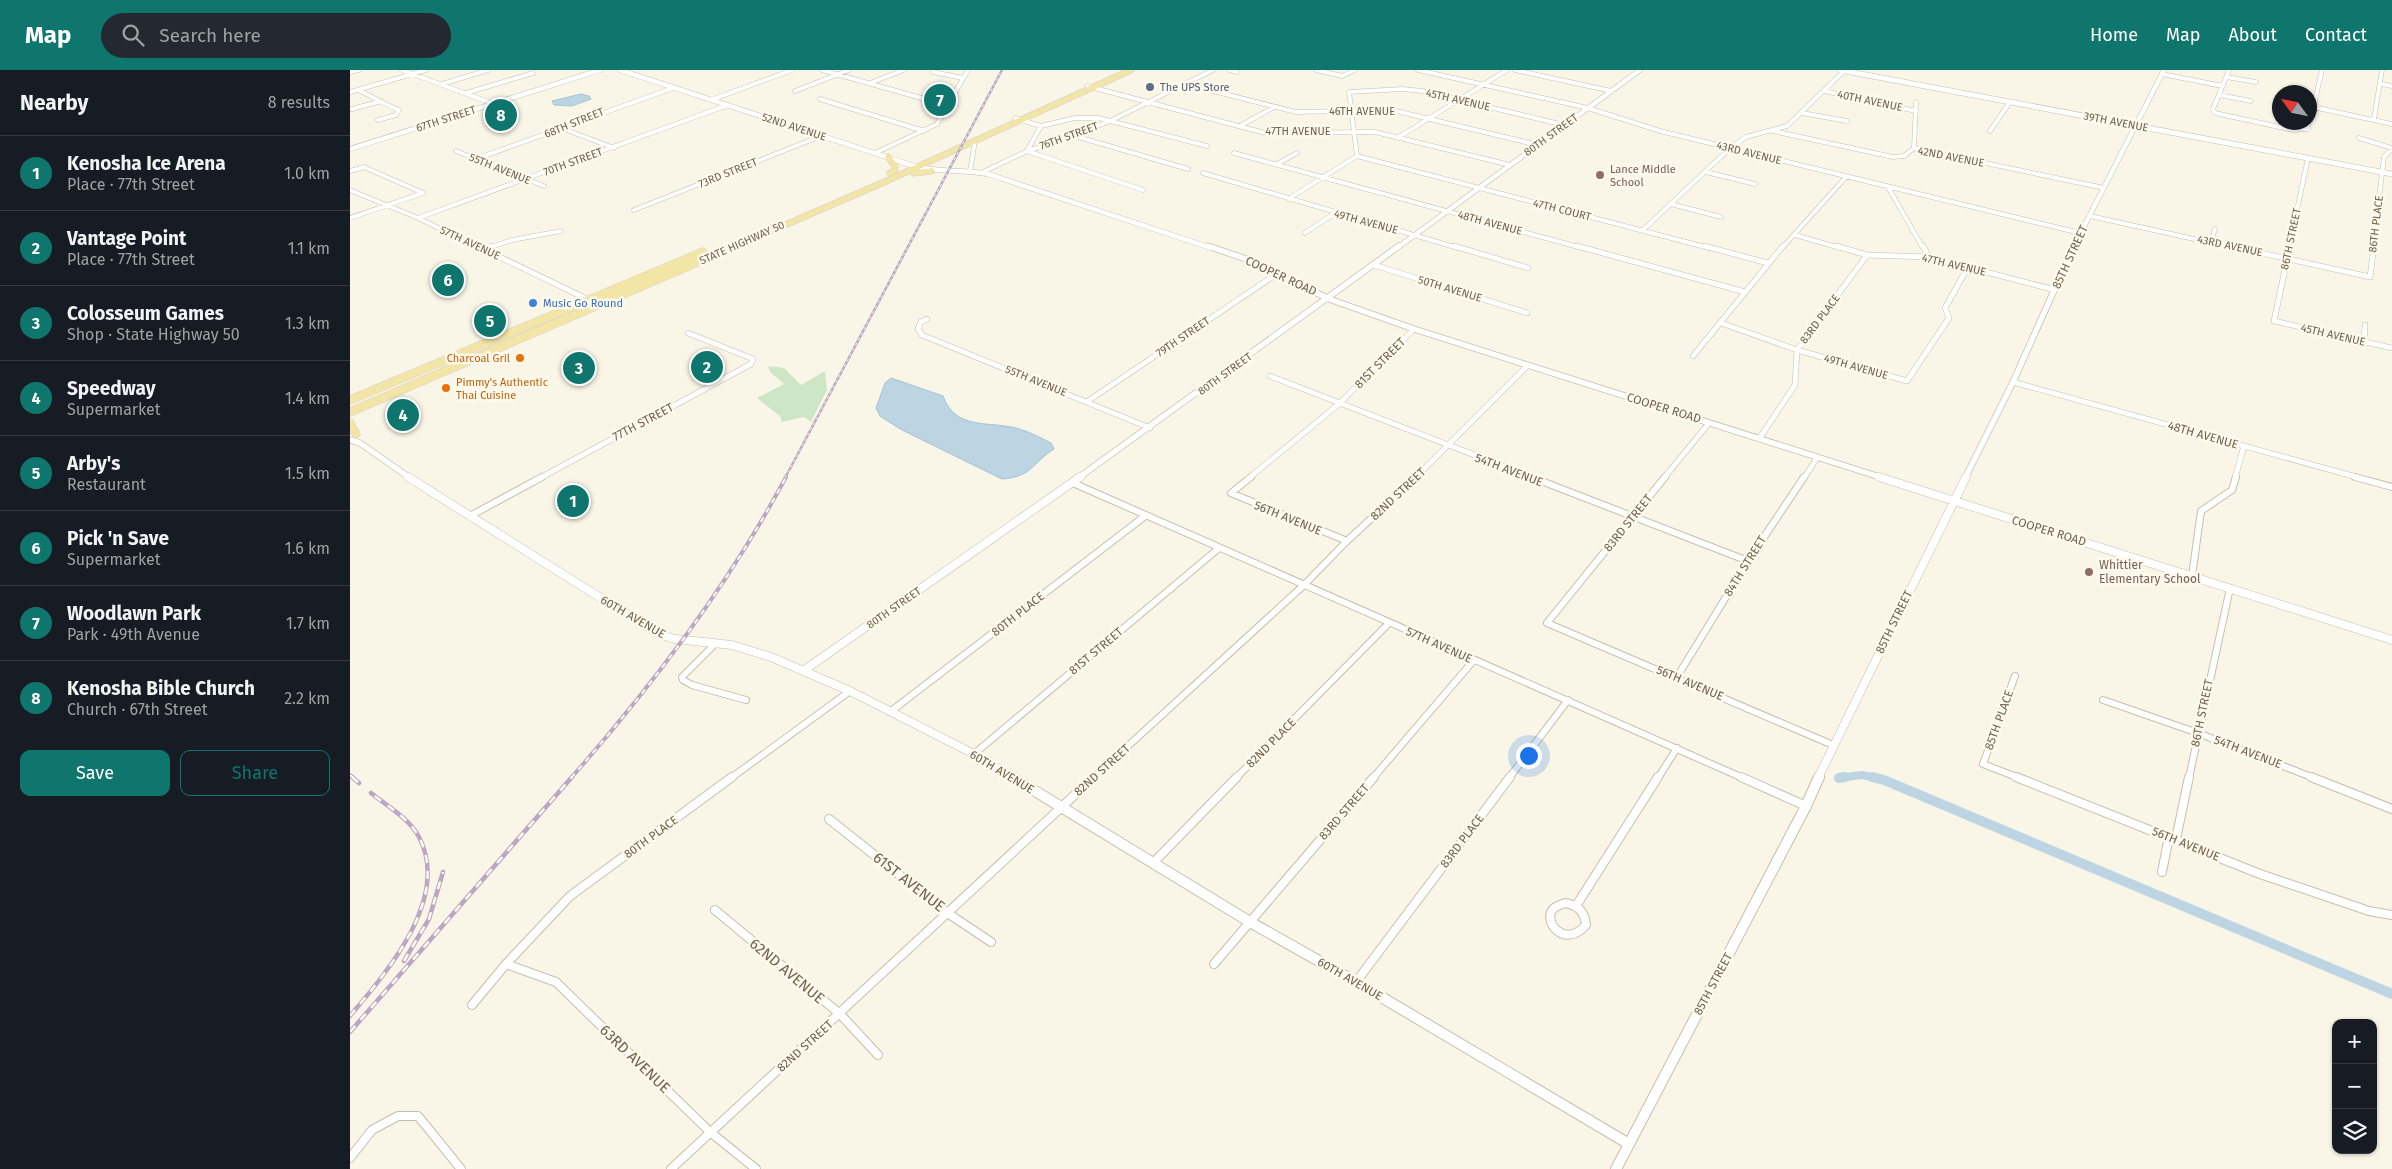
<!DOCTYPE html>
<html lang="en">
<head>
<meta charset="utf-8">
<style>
  :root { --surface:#171b24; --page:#242831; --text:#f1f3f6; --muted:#9ea1a6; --line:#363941; --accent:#0f766e }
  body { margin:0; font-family:"Fira Sans",sans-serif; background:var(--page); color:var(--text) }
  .controls { position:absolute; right:15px; bottom:15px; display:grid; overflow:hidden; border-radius:10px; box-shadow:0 1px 4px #0004 }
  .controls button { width:45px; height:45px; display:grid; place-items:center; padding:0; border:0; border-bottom:1px solid var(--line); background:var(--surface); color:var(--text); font:25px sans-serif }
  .compass { position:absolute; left:1922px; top:15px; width:45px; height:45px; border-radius:50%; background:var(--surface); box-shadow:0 1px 4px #0004; rotate:303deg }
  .you { position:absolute; left:1178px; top:685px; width:18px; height:18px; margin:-12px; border:4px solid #fff; border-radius:50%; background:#1a73e8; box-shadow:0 0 0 8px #1a73e833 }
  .badge { display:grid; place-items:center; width:32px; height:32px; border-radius:50%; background:var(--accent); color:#fff; font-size:16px; font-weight:700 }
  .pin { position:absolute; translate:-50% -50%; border:2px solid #fff; box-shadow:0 1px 5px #0006 }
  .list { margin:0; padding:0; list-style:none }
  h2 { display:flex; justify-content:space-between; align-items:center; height:65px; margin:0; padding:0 20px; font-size:21px }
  h2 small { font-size:16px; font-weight:400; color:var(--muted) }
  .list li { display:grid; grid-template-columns:32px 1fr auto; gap:15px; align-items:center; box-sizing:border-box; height:75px; padding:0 20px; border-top:1px solid var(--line) }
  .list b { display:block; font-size:19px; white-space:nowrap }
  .list p { margin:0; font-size:16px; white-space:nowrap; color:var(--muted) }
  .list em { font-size:16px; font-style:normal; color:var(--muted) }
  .actions { display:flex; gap:10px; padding:15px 20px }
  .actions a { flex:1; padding:11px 0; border:1px solid var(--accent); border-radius:10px; text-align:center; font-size:18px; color:var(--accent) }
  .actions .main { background:var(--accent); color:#fff }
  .icon { flex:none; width:28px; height:28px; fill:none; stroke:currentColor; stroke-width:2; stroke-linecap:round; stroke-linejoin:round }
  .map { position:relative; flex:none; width:2042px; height:1099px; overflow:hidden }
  header { display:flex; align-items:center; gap:30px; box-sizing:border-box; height:70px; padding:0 25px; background:var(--accent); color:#fff }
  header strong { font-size:24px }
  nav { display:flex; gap:28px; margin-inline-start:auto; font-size:18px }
  .search { width:350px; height:45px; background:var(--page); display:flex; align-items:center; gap:12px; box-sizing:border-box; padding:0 18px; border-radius:28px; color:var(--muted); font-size:19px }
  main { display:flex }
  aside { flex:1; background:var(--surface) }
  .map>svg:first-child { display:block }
</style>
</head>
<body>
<header>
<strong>Map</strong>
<div class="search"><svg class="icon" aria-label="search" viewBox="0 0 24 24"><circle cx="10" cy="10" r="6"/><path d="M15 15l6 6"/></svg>Search here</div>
<nav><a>Home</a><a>Map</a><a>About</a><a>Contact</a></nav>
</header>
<main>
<aside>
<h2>Nearby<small>8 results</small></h2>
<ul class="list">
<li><span class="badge">1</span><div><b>Kenosha Ice Arena</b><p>Place · 77th Street</p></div><em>1.0 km</em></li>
<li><span class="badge">2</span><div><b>Vantage Point</b><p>Place · 77th Street</p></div><em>1.1 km</em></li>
<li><span class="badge">3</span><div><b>Colosseum Games</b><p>Shop · State Highway 50</p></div><em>1.3 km</em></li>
<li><span class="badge">4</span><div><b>Speedway</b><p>Supermarket</p></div><em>1.4 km</em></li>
<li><span class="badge">5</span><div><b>Arby's</b><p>Restaurant</p></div><em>1.5 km</em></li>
<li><span class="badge">6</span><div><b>Pick 'n Save</b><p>Supermarket</p></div><em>1.6 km</em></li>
<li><span class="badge">7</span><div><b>Woodlawn Park</b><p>Park · 49th Avenue</p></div><em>1.7 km</em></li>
<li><span class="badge">8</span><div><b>Kenosha Bible Church</b><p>Church · 67th Street</p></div><em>2.2 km</em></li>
</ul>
<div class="actions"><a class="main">Save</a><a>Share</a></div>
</aside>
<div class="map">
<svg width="2042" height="1099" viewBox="0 0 2042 1099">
  <rect width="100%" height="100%" fill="#faf6e7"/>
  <path fill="#cde7c6" d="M418,296L434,298L451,315L475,301L477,320L461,352L454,347L431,352V347L407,328L434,314L420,302Z"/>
  <path fill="#bdd5e2" stroke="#a4c2d3" d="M231,24L239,26L241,29L222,36L204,35L202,31Z
    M541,308L593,326C606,362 641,350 669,359C680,362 691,368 701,373L704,379C682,393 682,407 652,409L550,359L530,346L526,338L535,313Z"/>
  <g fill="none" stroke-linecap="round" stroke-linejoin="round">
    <path stroke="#bdd5e2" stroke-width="8" d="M1489,708L1512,705L1527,708"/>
    <path stroke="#bdd5e2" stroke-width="10" d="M1522,707L1534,710L2042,924
      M1489,708L1495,707"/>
    <defs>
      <path id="minor-far3" d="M52,0L144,34
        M472,0L596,35
        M879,0L887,2
        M966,0L992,6L1005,0
        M1068,0L1238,38L1310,61L1730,163
        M1165,0L1261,21
        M1879,0L1863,39L1865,43L1943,60L1958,59L1959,52
        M0,2L9,0
        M583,2L613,8
        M1812,4L1873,16
        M1876,7L1906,12
        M520,13L554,0
        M92,14L138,0
        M835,14L946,42L1042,40L1188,75
        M2031,14L2042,16
        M737,16L915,63L1025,62L1160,95
        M8,20C23,27 34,34 49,40L46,45L28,50
        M445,21L499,0
        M1474,21L1566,41
        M0,22L76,0
        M116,23L183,3
        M1869,25L1901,31
        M470,29L574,61
        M361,30L442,0
        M1963,37L2042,54
        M2,39L28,32
        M1452,43L1497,51
        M665,48L691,56
        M2024,49L2032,0
        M1960,52L1972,0
        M890,56L924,37
        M214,59L264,78
        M1423,61L1543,87L1554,86L1564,78
        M1640,61L1660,32
        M725,66L838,99
        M1049,67L1157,0
        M2009,68L2042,78
        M1564,78L1754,118
        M1564,78L1566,32
        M106,81L194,116
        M525,83L587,54L618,0
        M884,83L1232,178
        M1007,86L1359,178
        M1007,86L999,22L1053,19L1072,21L1214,55
        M126,89L323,18
        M927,94L947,83
        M0,101L14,97L73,123
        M620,101L625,71
        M633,102L677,81L725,66L762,50L863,0
        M1356,102L1405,114
        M853,103L1108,178
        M1538,117L1573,178
        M0,120L68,148L130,178
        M793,120L677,81L691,56L725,48H749L857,76
        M938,129L1007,86
        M1321,134L1371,147
        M284,140L471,66
        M1740,146L1885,178
        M0,148L73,123
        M68,148L378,35
        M1293,160L1379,79L1396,67L1437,56L1494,1
        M955,163L985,143
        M1445,165L1490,178
        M1861,172L1865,159
        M138,178L162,170L211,161
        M1432,178L1496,107
        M1939,178L1958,88
        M2023,178L2034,87L2042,79"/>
      <path id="minor-far2" d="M127,176L239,230
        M1104,176L1178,198
        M1227,176L1395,222
        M1354,176L1418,193
        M1486,176L1517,185L1579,187L1705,220
        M1573,176L1579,187
        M1879,176L2020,207L2024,176
        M1940,176L1924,251L2042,278
        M134,179L142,176
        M1024,195L1177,243
        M577,249L571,252L568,259L572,265L800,358
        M1371,253L1447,280L1557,311L1599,248L1595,238L1618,197
        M2014,273L2015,255
        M1343,286L1433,176
        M920,306L1184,408
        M1663,312L2010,408
        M738,331L928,203
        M1409,369L1445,315L1447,280L1517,185
        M190,408L401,294L403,289L338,263
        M899,408L990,333L1064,259
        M1065,408L1177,296
        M1314,408L1359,353
        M1454,408L1467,388
        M1885,408L1894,376"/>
      <path id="minor-far1" d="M901,407L881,423L997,471
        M1181,407L1398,491
        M1315,407L1197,553L1483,675
        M2005,407L2042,417
        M723,413L1393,708
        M120,446L192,407
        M1842,506L1851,441L1882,420L1886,407
        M366,573L332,607L333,610L342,615L396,630
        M1665,606L1633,694L1669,708
        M1327,607L1398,491L1454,407
        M1753,630L1848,663L1964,708
        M540,642L795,446
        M624,684L869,478
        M381,708L500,621
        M743,708L954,515L997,471L1066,407
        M886,708L1039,553
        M1023,708L1124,590
        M1159,708L1218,630
        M1308,708L1327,678
        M1839,708L1880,518"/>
      <path id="minor" d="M1391,707L1456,736
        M1666,707L1910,804L2019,841L2042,845
        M1961,707L2042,739
        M479,749L596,842L641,872
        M1826,769L1839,707
        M803,793L887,707
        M1812,802L1819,767
        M1215,833C1228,835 1235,842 1236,855C1214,880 1191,850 1204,838C1207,836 1212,834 1215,833Z
        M1226,836L1308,707
        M365,840L490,944L528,985
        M156,894L206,912L360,1062L406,1099
        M864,894L1024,707
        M1006,912L1160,707
        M122,935L156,894L220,826L382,707
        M0,1088L22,1060L48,1046H68L111,1099
        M321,1099L744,707"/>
      <path id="tertiary-far3" d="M270,0L567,97C591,102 614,100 638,104L861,178
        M0,79L250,0
        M1047,178L1290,0
        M1723,178L1814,0"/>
      <path id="tertiary-far2" d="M858,176L902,191L979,229L1064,259L1533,408
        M0,370L10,373L60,408
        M728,408L1049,176
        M1615,408L1663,312L1724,176"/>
      <path id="tertiary-far1" d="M58,407L308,564L325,569L382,575L421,587L500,621L624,684L664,708
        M1529,407L2042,570
        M453,601L730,407
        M1468,708L1616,407"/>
      <path id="tertiary" d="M662,707L900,852L1006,912L1279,1074
        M1266,1099L1456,736L1469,707"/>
      <path id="secondary" d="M1490,0L2042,104"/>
      <path id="primary-far1" d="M538,87L545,96V100L540,103
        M564,103L582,101
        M382,178L532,113L781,0"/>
      <path id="primary" d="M0,330L353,182
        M0,342L385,176
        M0,353L6,364"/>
    </defs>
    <use href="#minor-far3" stroke="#c8beab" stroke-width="5"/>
    <use href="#minor-far2" stroke="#c8beab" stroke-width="6"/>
    <use href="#minor-far1" stroke="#c8beab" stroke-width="8"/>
    <use href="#minor" stroke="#c8beab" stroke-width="10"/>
    <use href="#tertiary-far3" stroke="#c8beab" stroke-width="5.5"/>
    <use href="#tertiary-far2" stroke="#c8beab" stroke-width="7"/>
    <use href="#tertiary-far1" stroke="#c8beab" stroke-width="9"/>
    <use href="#tertiary" stroke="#c8beab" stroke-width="12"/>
    <use href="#secondary" stroke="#ccbfa9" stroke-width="6"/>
    <use href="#primary-far1" stroke="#dad6d1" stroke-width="7"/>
    <use href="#primary" stroke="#dad6d1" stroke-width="9"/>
    <use href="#minor-far3" stroke="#fff" stroke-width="4"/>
    <use href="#minor-far2" stroke="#fff" stroke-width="5"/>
    <use href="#minor-far1" stroke="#fff" stroke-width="6"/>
    <use href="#minor" stroke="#fff" stroke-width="8"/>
    <use href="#tertiary-far3" stroke="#fff" stroke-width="4.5"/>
    <use href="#tertiary-far2" stroke="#fff" stroke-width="5.5"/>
    <use href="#tertiary-far1" stroke="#fff" stroke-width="8"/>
    <use href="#tertiary" stroke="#fff" stroke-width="10"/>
    <use href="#secondary" stroke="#fff" stroke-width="5"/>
    <use href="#primary-far1" stroke="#f3e5a5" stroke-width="5.5"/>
    <use href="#primary" stroke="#f3e5a5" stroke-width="8"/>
    <defs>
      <path id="rail-far2" d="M435,408L652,0"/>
      <path id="rail-far1" d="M0,705L4,708
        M221,708C302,616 378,516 436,407"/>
      <path id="rail" d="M2,707L9,713
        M54,891L79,849L93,802
        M0,946C37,902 101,828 69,767C59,748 37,736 21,723
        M0,962L222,707"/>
    </defs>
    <use href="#rail-far2" stroke="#bba6c3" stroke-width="2.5"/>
    <use href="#rail-far1" stroke="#bba6c3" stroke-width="4"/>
    <use href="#rail" stroke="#bba6c3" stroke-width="4.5"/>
    <use href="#rail-far2" stroke="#fdfaed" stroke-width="1" stroke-dasharray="3" stroke-linecap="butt"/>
    <use href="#rail-far1" stroke="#fdfaed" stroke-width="2" stroke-dasharray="5.5" stroke-linecap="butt"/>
    <use href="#rail" stroke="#fdfaed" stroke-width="2.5" stroke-dasharray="8" stroke-linecap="butt"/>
  </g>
  <circle fill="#5c6f8a" stroke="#fdfaed" stroke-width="2" cx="800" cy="17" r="5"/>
  <g fill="#8d6e63" stroke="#fdfaed" stroke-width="2">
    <circle cx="1250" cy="105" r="5"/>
    <circle cx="1739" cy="502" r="5"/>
  </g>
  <circle fill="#3f7fe0" stroke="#fdfaed" stroke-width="2" cx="183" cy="233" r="5"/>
  <g fill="#e8710a" stroke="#fdfaed" stroke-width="2">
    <circle cx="170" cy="288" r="5"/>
    <circle cx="96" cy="318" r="5"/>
  </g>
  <g text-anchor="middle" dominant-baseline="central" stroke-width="5" stroke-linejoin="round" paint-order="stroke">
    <g font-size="11" fill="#4e5e75" stroke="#fdfaed" text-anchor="start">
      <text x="810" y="17">The UPS Store</text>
    </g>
    <g font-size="11" fill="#72614d" stroke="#fdfaed">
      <text transform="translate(1108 30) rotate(13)">45TH AVENUE</text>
      <text transform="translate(1520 31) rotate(12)">40TH AVENUE</text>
      <text x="1012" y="41">46TH AVENUE</text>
      <text transform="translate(96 49) rotate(-18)">67TH STREET</text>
      <text transform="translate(1766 52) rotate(11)">39TH AVENUE</text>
      <text transform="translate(224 53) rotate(-22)">68TH STREET</text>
      <text transform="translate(444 57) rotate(18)">52ND AVENUE</text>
      <text x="948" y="61">47TH AVENUE</text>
      <text transform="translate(1201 65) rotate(-36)">80TH STREET</text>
      <text transform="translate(719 66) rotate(-20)">76TH STREET</text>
      <text transform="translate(1399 83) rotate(14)">43RD AVENUE</text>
      <text transform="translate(1601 87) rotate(11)">42ND AVENUE</text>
      <text transform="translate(223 92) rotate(-20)">70TH STREET</text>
      <text transform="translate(150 99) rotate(22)">55TH AVENUE</text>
      <text transform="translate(378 103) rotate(-22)">73RD STREET</text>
      <text transform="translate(1212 140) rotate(14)">47TH COURT</text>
      <text transform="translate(1016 152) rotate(15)">49TH AVENUE</text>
      <text transform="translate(1140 153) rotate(15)">48TH AVENUE</text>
      <text transform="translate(2026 154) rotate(-83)">86TH PLACE</text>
      <text transform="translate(1941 169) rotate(-78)">86TH STREET</text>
      <text transform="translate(120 173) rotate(25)">57TH AVENUE</text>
      <text transform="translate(392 173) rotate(-24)">STATE HIGHWAY 50</text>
      <text transform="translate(1880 176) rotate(12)">43RD AVENUE</text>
      <text transform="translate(1604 195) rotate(13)">47TH AVENUE</text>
      <text transform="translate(1100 219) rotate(17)">50TH AVENUE</text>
      <text transform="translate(1470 249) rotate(-53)">83RD PLACE</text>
      <text transform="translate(1983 265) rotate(13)">45TH AVENUE</text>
      <text transform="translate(833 267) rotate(-34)">79TH STREET</text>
      <text transform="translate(1506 297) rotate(16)">49TH AVENUE</text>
      <text transform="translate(875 304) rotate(-36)">80TH STREET</text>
      <text transform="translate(686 311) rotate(22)">55TH AVENUE</text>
      <text transform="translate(544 538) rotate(-35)">80TH STREET</text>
    </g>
    <g font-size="11" fill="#785e54" stroke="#fdfaed" text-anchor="start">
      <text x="1260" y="99">Lance Middle<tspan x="1260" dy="13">School</tspan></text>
    </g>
    <g font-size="11" fill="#366cbe" stroke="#fdfaed" text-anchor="start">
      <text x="193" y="233">Music Go Round</text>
    </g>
    <g font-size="11" fill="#c56008" stroke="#fdfaed" text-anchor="end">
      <text x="160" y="288">Charcoal Gril</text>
      <text x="106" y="312" text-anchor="start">Pimmy's Authentic<tspan x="106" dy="13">Thai Cuisine</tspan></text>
    </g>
    <g font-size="12" fill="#72614d" stroke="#fdfaed">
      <text transform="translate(1720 187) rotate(-65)">85TH STREET</text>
      <text transform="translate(931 206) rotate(25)">COOPER ROAD</text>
      <text transform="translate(1030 293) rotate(-45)">81ST STREET</text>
      <text transform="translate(1314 338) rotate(17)">COOPER ROAD</text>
      <text transform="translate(293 352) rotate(-28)">77TH STREET</text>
      <text transform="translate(1853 365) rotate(16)">48TH AVENUE</text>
      <text transform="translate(1159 400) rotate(21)">54TH AVENUE</text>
      <text transform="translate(1048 424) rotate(-43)">82ND STREET</text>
      <text transform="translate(938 448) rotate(22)">56TH AVENUE</text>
      <text transform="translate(1278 453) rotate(-51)">83RD STREET</text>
      <text transform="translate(1699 461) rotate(17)">COOPER ROAD</text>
      <text transform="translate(1395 496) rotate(-58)">84TH STREET</text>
      <text transform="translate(668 544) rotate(-38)">80TH PLACE</text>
      <text transform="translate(283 547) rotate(30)">60TH AVENUE</text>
      <text transform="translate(1544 552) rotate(-64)">85TH STREET</text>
      <text transform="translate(1089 575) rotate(24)">57TH AVENUE</text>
      <text transform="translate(746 581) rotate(-40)">81ST STREET</text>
      <text transform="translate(1340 613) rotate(23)">56TH AVENUE</text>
      <text transform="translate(1852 643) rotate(-78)">86TH STREET</text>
      <text transform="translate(1649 650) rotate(-70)">85TH PLACE</text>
      <text transform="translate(921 673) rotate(-45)">82ND PLACE</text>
      <text transform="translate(1898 682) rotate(21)">54TH AVENUE</text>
      <text transform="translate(752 700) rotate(-42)">82ND STREET</text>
      <text transform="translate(652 702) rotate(31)">60TH AVENUE</text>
      <text transform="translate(994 742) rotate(-49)">83RD STREET</text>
      <text transform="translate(301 767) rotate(-36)">80TH PLACE</text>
      <text transform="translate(1112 771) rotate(-53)">83RD PLACE</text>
      <text transform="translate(1836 774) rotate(22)">56TH AVENUE</text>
      <text transform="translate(1000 909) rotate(30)">60TH AVENUE</text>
      <text transform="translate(1363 914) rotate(-62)">85TH STREET</text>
      <text transform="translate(455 976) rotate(-42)">82ND STREET</text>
    </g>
    <g font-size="12" fill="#785e54" stroke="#fdfaed" text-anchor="start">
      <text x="1749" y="495">Whittier<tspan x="1749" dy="14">Elementary School</tspan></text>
    </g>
    <g font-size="15" fill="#72614d" stroke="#fdfaed">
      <text transform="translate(559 812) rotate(38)">61ST AVENUE</text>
      <text transform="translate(437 901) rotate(40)">62ND AVENUE</text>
      <text transform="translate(285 989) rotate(44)">63RD AVENUE</text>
    </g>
  </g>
</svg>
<div class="controls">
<button>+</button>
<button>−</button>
<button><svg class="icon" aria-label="layers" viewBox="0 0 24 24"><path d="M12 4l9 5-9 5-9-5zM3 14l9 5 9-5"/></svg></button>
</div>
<svg class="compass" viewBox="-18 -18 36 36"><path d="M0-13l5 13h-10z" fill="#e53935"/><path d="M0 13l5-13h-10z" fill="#9ea1a6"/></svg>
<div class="you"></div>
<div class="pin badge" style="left:223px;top:431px">1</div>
<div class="pin badge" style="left:357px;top:297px">2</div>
<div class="pin badge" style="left:229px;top:298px">3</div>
<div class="pin badge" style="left:53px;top:345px">4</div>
<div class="pin badge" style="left:140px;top:251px">5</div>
<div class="pin badge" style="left:98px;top:210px">6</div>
<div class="pin badge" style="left:590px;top:30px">7</div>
<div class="pin badge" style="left:151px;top:45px">8</div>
</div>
</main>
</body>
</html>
